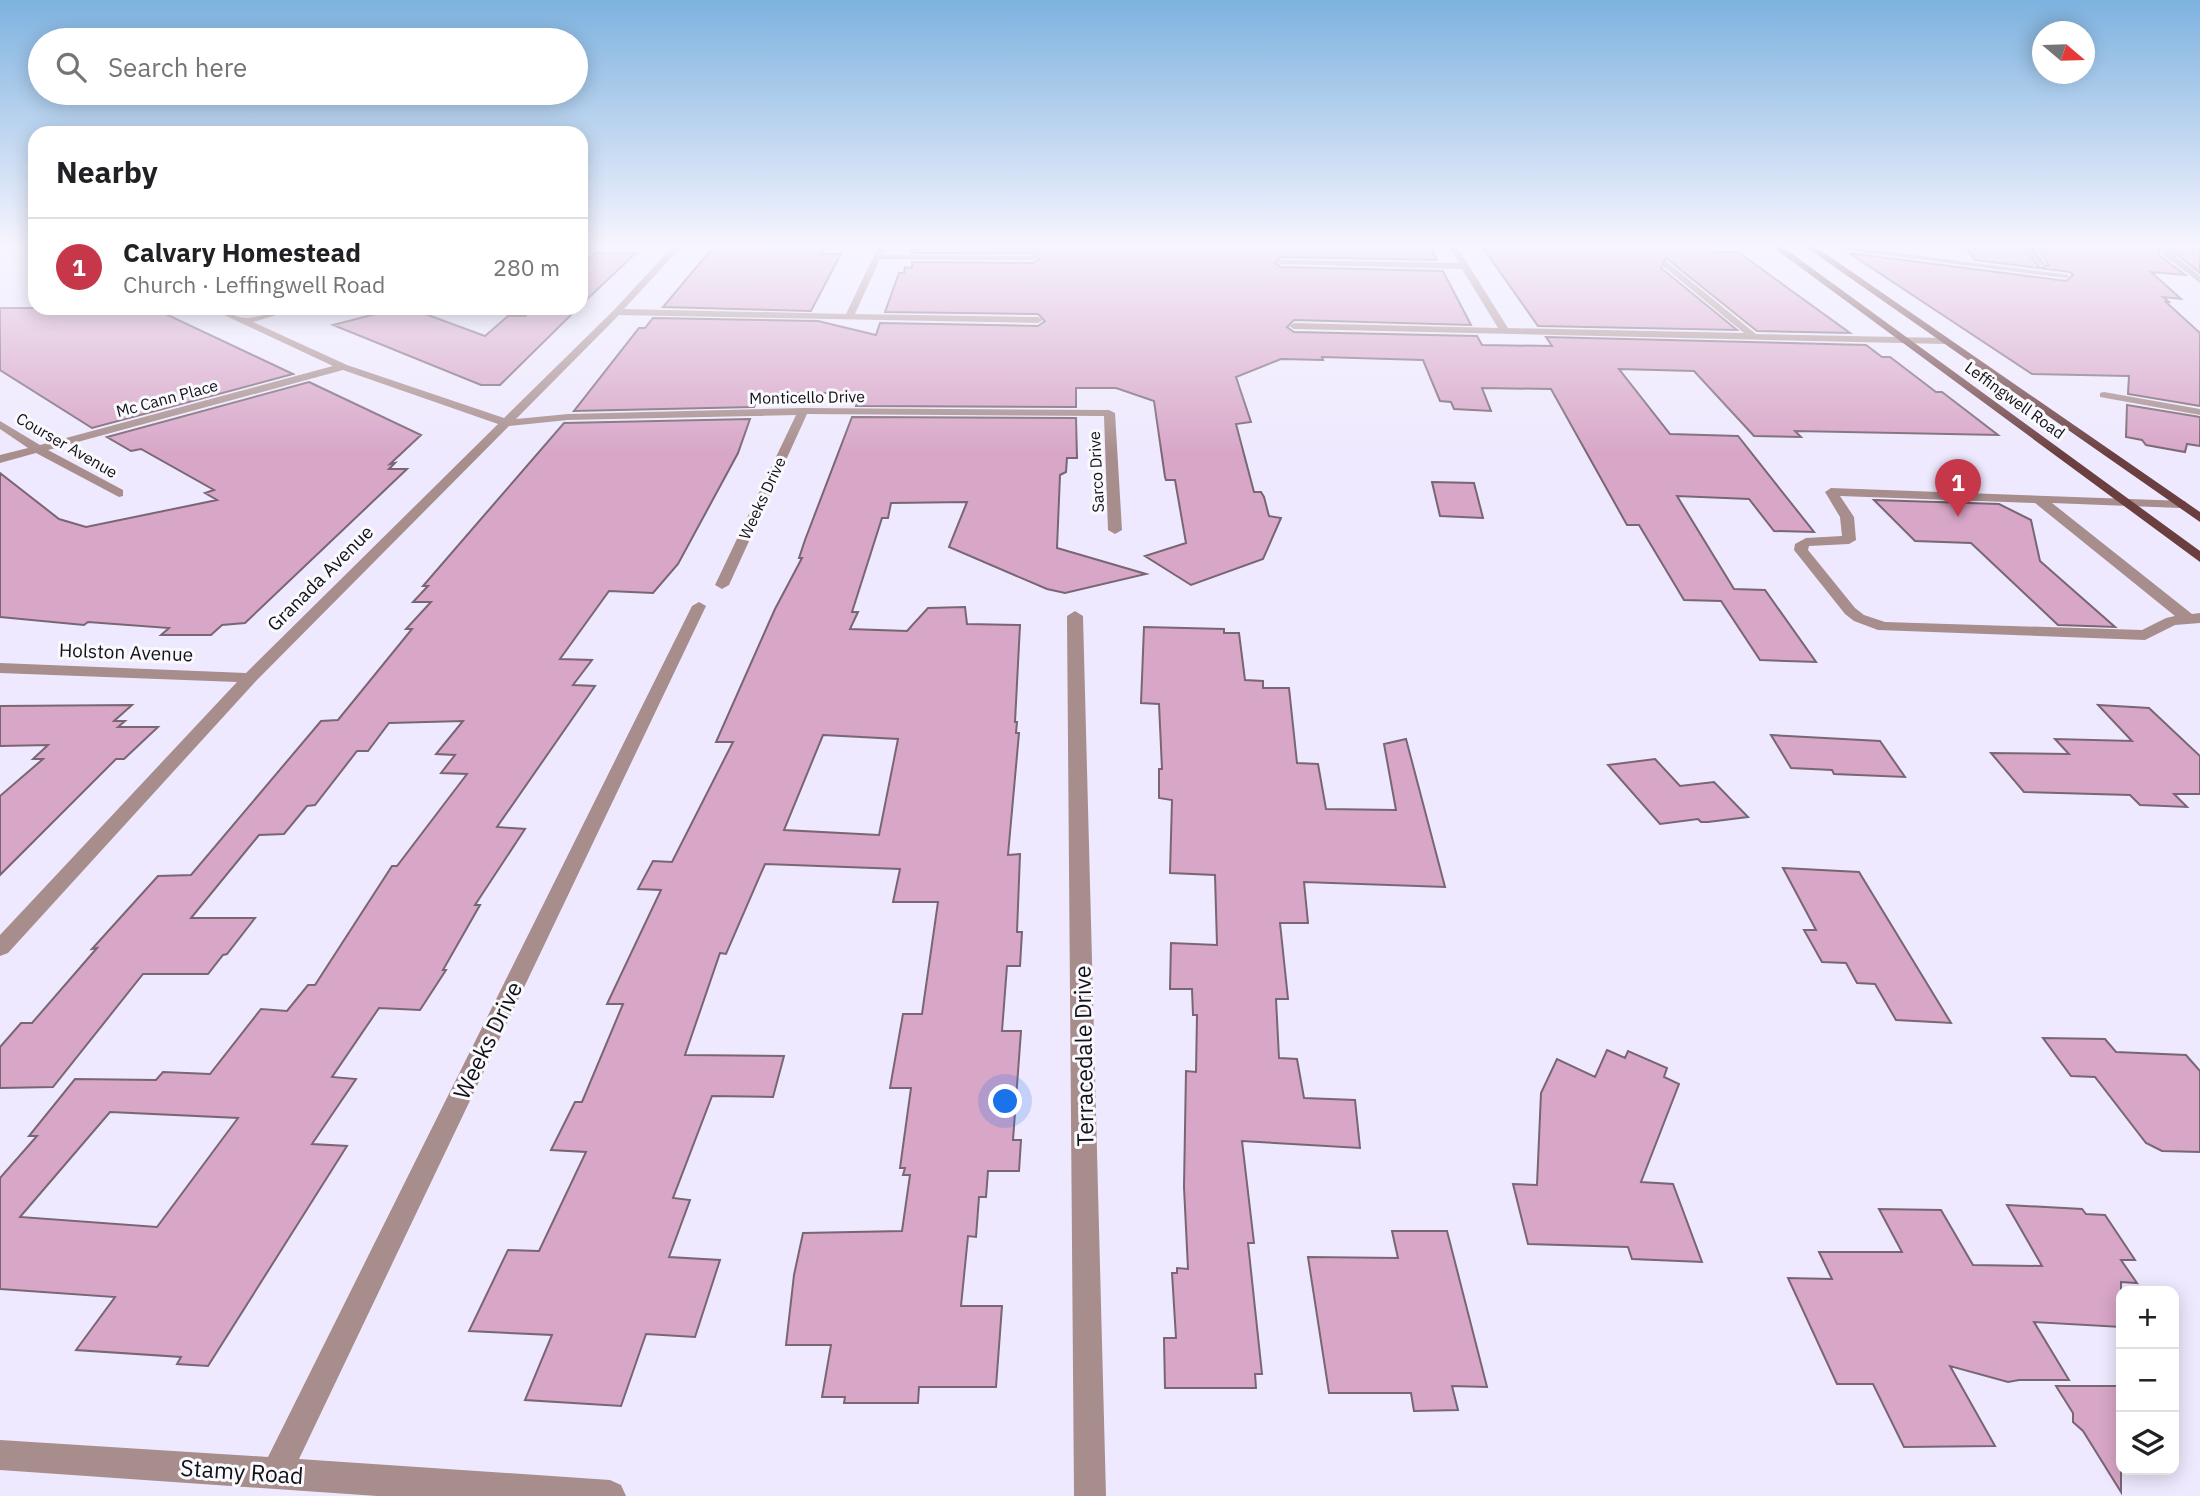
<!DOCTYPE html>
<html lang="en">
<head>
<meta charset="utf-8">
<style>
  :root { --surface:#fff; --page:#f2f2f2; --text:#202124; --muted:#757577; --line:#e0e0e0; --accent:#c7374a }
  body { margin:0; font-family:"IBM Plex Sans",sans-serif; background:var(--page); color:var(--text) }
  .controls { position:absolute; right:21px; bottom:21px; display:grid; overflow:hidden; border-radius:14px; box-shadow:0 4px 18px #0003 }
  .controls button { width:63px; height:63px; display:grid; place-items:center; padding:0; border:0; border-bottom:2px solid var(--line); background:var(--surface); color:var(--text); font:35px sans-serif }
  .compass { position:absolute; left:2032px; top:21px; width:63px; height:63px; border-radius:50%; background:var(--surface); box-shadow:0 4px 18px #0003; rotate:109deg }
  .you { position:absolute; left:1006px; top:1102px; width:24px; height:24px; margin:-18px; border:5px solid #fff; border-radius:50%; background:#1a73e8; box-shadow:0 0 0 10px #1a73e833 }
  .badge { display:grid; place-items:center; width:46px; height:46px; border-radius:50%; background:var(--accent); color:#fff; font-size:23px; font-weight:700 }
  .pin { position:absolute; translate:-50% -58px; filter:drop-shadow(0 2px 4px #0008) }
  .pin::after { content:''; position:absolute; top:37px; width:24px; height:21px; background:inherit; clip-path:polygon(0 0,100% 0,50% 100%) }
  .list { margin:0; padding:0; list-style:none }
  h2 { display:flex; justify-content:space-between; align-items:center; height:91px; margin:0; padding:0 28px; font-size:30px }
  h2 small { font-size:23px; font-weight:400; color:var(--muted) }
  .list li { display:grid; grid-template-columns:46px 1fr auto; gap:21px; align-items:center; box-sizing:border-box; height:98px; padding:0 28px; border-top:2px solid var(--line) }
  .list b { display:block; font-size:26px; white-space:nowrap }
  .list p { margin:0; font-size:23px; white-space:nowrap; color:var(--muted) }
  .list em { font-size:23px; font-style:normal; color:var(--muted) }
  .icon { flex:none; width:38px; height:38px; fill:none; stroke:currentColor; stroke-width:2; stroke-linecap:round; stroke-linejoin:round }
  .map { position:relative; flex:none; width:2200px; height:1496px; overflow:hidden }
  .search { position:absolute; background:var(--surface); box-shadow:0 4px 18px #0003; left:28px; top:28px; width:560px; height:77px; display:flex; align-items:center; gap:18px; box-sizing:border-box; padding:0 24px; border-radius:38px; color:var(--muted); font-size:26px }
  .panel { position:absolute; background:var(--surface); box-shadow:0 4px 18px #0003; left:28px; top:126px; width:560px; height:189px; border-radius:21px }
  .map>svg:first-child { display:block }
</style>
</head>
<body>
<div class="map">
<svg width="2200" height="1496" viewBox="0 0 2200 1496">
  <rect width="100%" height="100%" fill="#eee9fe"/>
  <path fill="#d8a6c7" stroke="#786672" stroke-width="2" fill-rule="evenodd" d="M715,245H827L820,254H841L811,311L663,307Z
    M912,245H1430L1437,260L1281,257L1275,263L1281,267L1443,271L1471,325L1294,320L1287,327L1294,332L1477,336L1482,345L1552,346L1546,337L1866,345L1882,357H1890L1936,392H1942L1998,435L1795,431L1801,437L1754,436L1694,371L1619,369L1670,434L1738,436L1814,532L1774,531L1749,499L1677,496L1734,589L1765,590L1816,662L1760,660L1721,601L1684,600L1639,525H1627L1551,389L1482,388L1491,411L1454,409L1451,402L1440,401L1423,360L1322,357L1323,360L1281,359L1236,377L1251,422L1236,424L1254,492H1261L1264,497L1269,516L1281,518L1263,559L1191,585L1145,556L1186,543L1175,480H1166L1165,477L1154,401L1116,388H1076V407L856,406L861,393H791L759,394L754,407L574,411L639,328H645L653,318L818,321L876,335L880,323L1038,326L1045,321L1038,314L885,312L899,273H904L905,267L912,268V262L1033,263L1039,259L1033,253H912Z
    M1481,245H1706L1714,252H1738L1850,333L1757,331L1666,258L1661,268L1737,330L1538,326Z
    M1964,245H2022L2040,268L2049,265L2036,245H2200V273L2167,246L2159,247V255L2185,275L2151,272L2181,299L2163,297L2169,302H2166L2200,333V406L2128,394L2129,376L2032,374L1849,253L2066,281L2073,275L2070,272L1975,260Z
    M595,253H636L581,305V265Z
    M0,308H153L293,374L92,428L0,370Z
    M399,308H409L485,336L508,316H525L533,308H578L500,385H481L333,325Z
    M309,382L421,435L390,464L395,463L389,469H407L245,623L222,625L211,635H161L169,628L88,622L84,625L0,617V473L59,519L86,527L217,500L205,493L214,490L141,449L131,451L107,437Z
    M2127,405L2200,417V446L2187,444L2185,452L2146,445L2142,440L2126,437Z
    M852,417L1076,418L1077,458H1067L1066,472L1060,475L1057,548L1146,574L1065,593L1047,589L949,547L967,502L891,503L888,518H882L852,612H858L850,629L907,631L928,608L965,607L967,624L1020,625L1015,722H1017L1016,733H1019L1008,855L1020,854L1017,932H1022L1020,966H1007L1002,1031H1021L1013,1140H1021L1019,1171H988L986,1197H979L976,1237L968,1236L961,1306H1002L996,1387H919L918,1403H844L845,1397H822L831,1345H786L794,1275L803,1233L902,1231L910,1175H903L905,1168H900L911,1088H890L903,1014H922L938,902H893L900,869L765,864L726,954L720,953L685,1055L784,1056L773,1097L712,1096L673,1198L690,1200L669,1257L720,1260L695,1337L646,1334L621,1406L525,1400L552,1335L469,1331L508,1250L539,1251L586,1152L551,1150L575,1102H582L623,1004H607L661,890L638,889L653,861L672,862L733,742H716L775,609L802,558H799L805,540ZM823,735L898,739L879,835L784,830Z
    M750,419L738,453L678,564L653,593L609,591L560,659L592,660L573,685L595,686L497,827L525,829L475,905H480L443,970H446L420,1010L379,1008L332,1077L356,1079L312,1144L347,1146L208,1366L177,1364L181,1357L76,1350L115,1297L0,1289V1178L37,1136H29L75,1079L156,1080L163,1072L210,1074L261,1009L287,1011L308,985H315L392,866H397L467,774L441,773L455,755L436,754L463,721L389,723L368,751H357L315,805L307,806L284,834L259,835L191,918H255L227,954L223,955L208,974H143L53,1087L0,1088V1047L21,1023H32L97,948L92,949L158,876L191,875L321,721L338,720L412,629H406L431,602H413L428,586H423L564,423ZM110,1112L238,1118L157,1227L20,1217Z
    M1432,482L1474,483L1483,518L1440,516Z
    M1874,500L1999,504L2031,520L2040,561L2115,627L2058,625L1971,543L1915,541Z
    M1144,627L1224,629V633H1239L1245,680L1263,681V688H1289L1297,763L1318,764L1326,809L1396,810L1384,744L1406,739L1445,887L1304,882L1308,923H1280L1288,999H1276L1279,1058L1297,1059L1304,1098L1355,1100L1360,1148L1242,1141L1254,1243H1248L1262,1374H1255L1256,1388H1165L1164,1338H1176L1172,1273H1177V1268L1188,1269L1184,1187L1186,1071L1196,1072L1197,1015H1193L1192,989H1170L1171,943L1217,945L1215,875L1170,873L1172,800L1159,798V769H1162L1159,704L1141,703Z
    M132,705L114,721H125L118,727H158L124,759H116L0,875V796L43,759H33L48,745L0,746V706Z
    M2098,705L2149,708L2200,756V794H2174L2187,807L2140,805L2130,795L2024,792L1991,753L2069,754L2055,739L2132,741Z
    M1771,735L1880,741L1905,777L1834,774L1832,770L1791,768Z
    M1655,759L1680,786L1714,782L1748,817L1708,822H1701L1698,819L1660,824L1608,765Z
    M1783,868L1859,872L1951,1023L1896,1020L1875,984L1857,983L1846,963L1822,962L1804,930H1816Z
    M2043,1038L2105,1039L2116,1052L2186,1055L2200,1071V1152L2162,1151L2146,1143L2095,1077L2071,1076Z
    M1607,1050L1625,1058L1628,1051L1667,1068L1664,1077L1679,1084L1641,1182L1673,1184L1702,1262L1632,1259L1628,1247L1528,1244L1513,1184L1537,1185L1541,1093L1557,1059L1595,1077Z
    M2007,1205L2082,1209L2086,1214L2105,1215L2135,1260H2121L2137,1283L2121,1282V1327L2034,1322L2069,1380H2019L2008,1382L1950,1366L1995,1446L1904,1447L1873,1384H1837L1788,1278L1832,1279L1819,1252H1902L1879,1209L1941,1210L1973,1265L2042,1266Z
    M1392,1231H1447L1487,1387L1452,1386L1458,1410L1414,1411L1411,1393H1329L1308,1257L1398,1258Z
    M2056,1386H2121V1492L2083,1431L2073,1422V1413Z"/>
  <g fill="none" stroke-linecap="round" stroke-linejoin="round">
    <path fill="#a78d8c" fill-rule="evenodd" d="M674,245H683L624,309L846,314L877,249L881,247L885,249L882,255L1033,256L1037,258L1033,260L880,259L855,314L1038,317L1043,320L1038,323L619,315L516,419L568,414L803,408L1109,410L1115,413L1122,530L1115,534L1108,530L1104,416L807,414L729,585L722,589L715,585L796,415L568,420L509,426L256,681L8,953L0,956V935L237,682L0,673V663L246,673L498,424L343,370L48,450L123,490V496L119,497L36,453L0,463V455L28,448L0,429V421L40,445L333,366L209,308C224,308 237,319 248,318C266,316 281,308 300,308L253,322L347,365L504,418L614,310Z
      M1448,245H1456L1508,328L1744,333L1663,266L1666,261L1756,334L1945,338L1950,341L1945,344L1294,329L1289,326L1294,323L1498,328L1462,269L1281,264L1277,262L1281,260L1459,263Z
      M1807,245H1834L2070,275L2066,278Z
      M2024,245H2033L2046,265H2040Z
      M2161,249H2167L2200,276V283L2161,253Z
      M2104,392L2200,409V415L2100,397V393Z
      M1831,488L2185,501L2186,504L2180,508L2052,503L2192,614L2200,613V623L2175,625L2145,640L1878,630L1854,621L1845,614L1794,550L1795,544L1806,538L1842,536L1840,517L1825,492ZM1840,496L2035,503L2175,616L2166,618L2142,630L1885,622L1864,615L1855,608L1808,550L1809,546L1849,544L1856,540L1854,517Z
      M699,602L706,606L299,1459L610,1480L621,1485L626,1496H377L0,1470V1440L268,1457L692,606Z
      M1075,611L1083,616L1106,1496H1074L1067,616Z"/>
    <path fill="#6b3f40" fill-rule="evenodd" d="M1770,245H1780L2200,551V562Z
      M1803,245H1813L2200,512V522Z"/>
  </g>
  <linearGradient id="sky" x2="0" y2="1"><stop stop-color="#7db2df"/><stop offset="0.54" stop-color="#f7f5ff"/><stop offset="1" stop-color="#f7f5ff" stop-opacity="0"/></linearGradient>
  <rect width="2200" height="455" fill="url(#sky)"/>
  <g text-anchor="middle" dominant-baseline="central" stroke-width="6" stroke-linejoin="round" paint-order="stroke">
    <g font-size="16" fill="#131118" stroke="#faf9fd">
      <text transform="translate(807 397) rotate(-1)">Monticello Drive</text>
      <text transform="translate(167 398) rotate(-15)">Mc Cann Place</text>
      <text transform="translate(2015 400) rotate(36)">Leffingwell Road</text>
      <text transform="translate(67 445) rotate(30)">Courser Avenue</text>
      <text transform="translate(1096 472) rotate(-93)">Sarco Drive</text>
      <text transform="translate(762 498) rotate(-65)">Weeks Drive</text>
    </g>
    <g font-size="19" fill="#131118" stroke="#faf9fd">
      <text transform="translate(320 578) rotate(-45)">Granada Avenue</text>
      <text transform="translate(126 652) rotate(2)">Holston Avenue</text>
    </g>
    <g font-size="23" fill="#131118" stroke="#faf9fd">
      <text transform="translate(487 1040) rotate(-64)">Weeks Drive</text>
      <text transform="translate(1083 1056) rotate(-91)">Terracedale Drive</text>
      <text transform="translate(242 1471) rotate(4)">Stamy Road</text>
    </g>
  </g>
</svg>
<div class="controls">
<button>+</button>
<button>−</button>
<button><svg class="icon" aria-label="layers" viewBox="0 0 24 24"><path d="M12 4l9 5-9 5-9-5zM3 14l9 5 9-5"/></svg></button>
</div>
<svg class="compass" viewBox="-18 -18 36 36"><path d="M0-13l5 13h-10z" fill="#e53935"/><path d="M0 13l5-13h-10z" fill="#757577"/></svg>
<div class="you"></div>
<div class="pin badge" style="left:1958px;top:517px">1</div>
<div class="search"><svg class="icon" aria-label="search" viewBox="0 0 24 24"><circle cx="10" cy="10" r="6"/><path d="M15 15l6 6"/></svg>Search here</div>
<section class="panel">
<h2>Nearby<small></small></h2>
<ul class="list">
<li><span class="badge">1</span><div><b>Calvary Homestead</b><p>Church · Leffingwell Road</p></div><em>280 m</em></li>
</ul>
</section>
</div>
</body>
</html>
